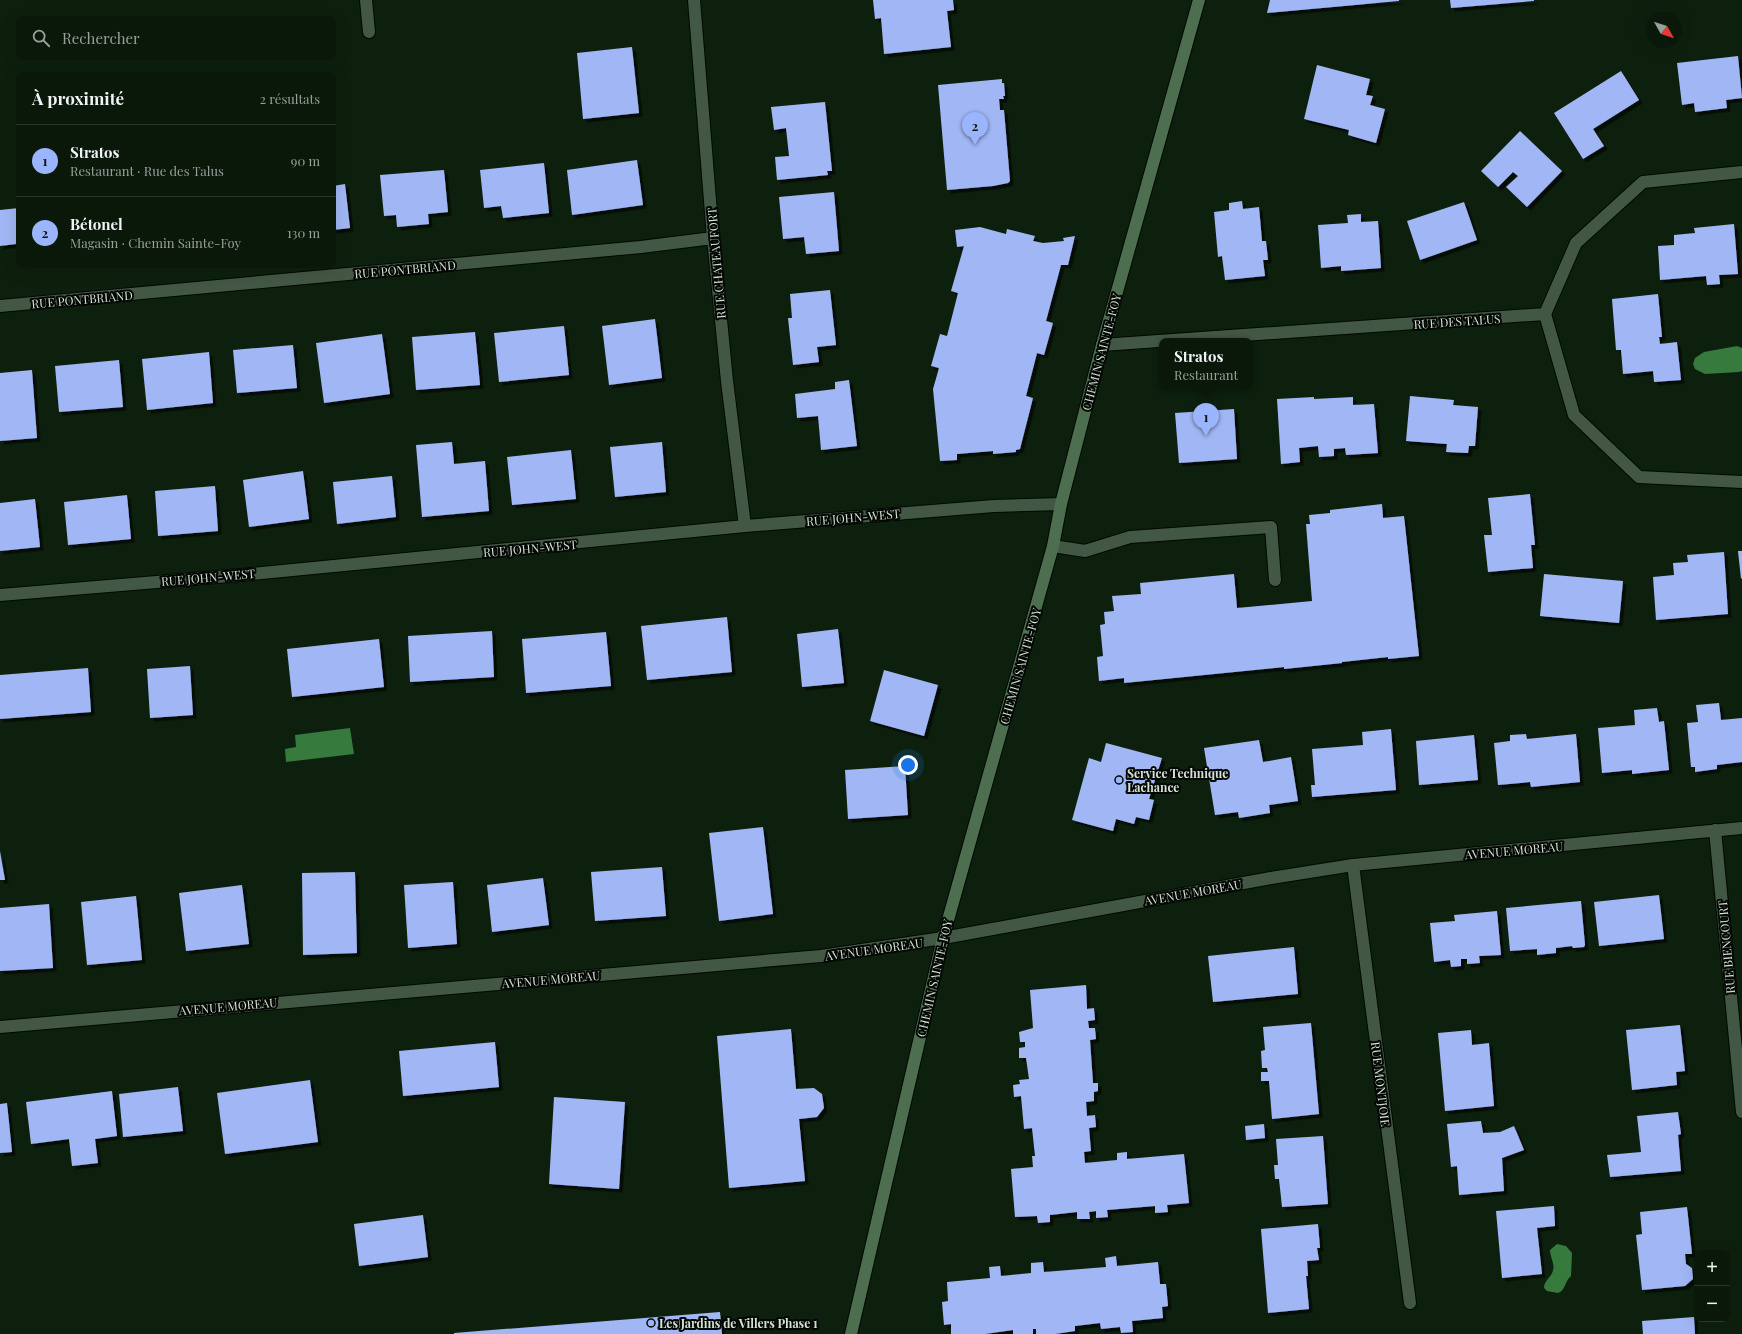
<!DOCTYPE html>
<html lang="fr">
<head>
<meta charset="utf-8">
<style>
  :root { --surface:#0a180a; --page:#132113; --text:#f1f3f6; --muted:#99a09c; --line:#2a372b; --accent:#9bb5fd }
  body { margin:0; font-family:"Playfair Display",serif; background:var(--page); color:var(--text) }
  .controls { position:absolute; right:12px; bottom:12px; display:grid; overflow:hidden; border-radius:8px; box-shadow:0 4px 16px #0002 }
  .controls button { width:36px; height:36px; display:grid; place-items:center; padding:0; border:0; border-bottom:1px solid var(--line); background:var(--surface); color:var(--text); font:20px sans-serif }
  .compass { position:absolute; left:1646px; top:12px; width:36px; height:36px; border-radius:50%; background:var(--surface); box-shadow:0 4px 16px #0002; rotate:129deg }
  .you { position:absolute; left:908px; top:765px; width:14px; height:14px; margin:-10px; border:3px solid #fff; border-radius:50%; background:#1a73e8; box-shadow:0 0 0 6px #1a73e833 }
  .badge { display:grid; place-items:center; width:26px; height:26px; border-radius:50%; background:var(--accent); color:#111; font-size:13px; font-weight:700 }
  .pin { position:absolute; translate:-50% -33px; filter:drop-shadow(0 1px 2px #0008) }
  .pin::after { content:''; position:absolute; top:21px; width:14px; height:12px; background:inherit; clip-path:polygon(0 0,100% 0,50% 100%) }
  .popup { position:absolute; left:1159px; top:338px; width:94px; height:52px; box-sizing:border-box; display:grid; place-content:center; border-radius:8px; background:var(--surface); filter:drop-shadow(0 1px 3px #0005); font-size:13px; white-space:nowrap; color:var(--muted) }
  .popup b { font-size:15px; color:var(--text) }
  .popup::after { content:''; position:absolute; left:50%; top:100%; margin-left:-8px; border:8px solid transparent; border-top-color:var(--surface) }
  .list { margin:0; padding:0; list-style:none }
  h2 { display:flex; justify-content:space-between; align-items:center; height:52px; margin:0; padding:0 16px; font-size:17px }
  h2 small { font-size:13px; font-weight:400; color:var(--muted) }
  .list li { display:grid; grid-template-columns:26px 1fr auto; gap:12px; align-items:center; box-sizing:border-box; height:72px; padding:0 16px; border-top:1px solid var(--line) }
  .list b { display:block; font-size:15px; white-space:nowrap }
  .list p { margin:0; font-size:13px; white-space:nowrap; color:var(--muted) }
  .list em { font-size:13px; font-style:normal; color:var(--muted) }
  .icon { flex:none; width:22px; height:22px; fill:none; stroke:currentColor; stroke-width:2; stroke-linecap:round; stroke-linejoin:round }
  .map { position:relative; flex:none; width:1742px; height:1334px; overflow:hidden }
  .search { position:absolute; background:var(--surface); box-shadow:0 4px 16px #0002; left:16px; top:16px; width:320px; height:44px; display:flex; align-items:center; gap:10px; box-sizing:border-box; padding:0 14px; border-radius:8px; color:var(--muted); font-size:15px }
  .panel { position:absolute; background:var(--surface); box-shadow:0 4px 16px #0002; left:16px; top:72px; width:320px; height:196px; border-radius:8px }
  .map>svg:first-child { display:block }
</style>
</head>
<body>
<div class="map">
<svg width="1742" height="1334" viewBox="0 0 1742 1334">
  <defs>
    <filter id="shadow"><feDropShadow dx="3.5" dy="3.5" stdDeviation="0" flood-color="#0009"/></filter>
  </defs>
  <rect width="100%" height="100%" fill="#0d200e"/>
  <path fill="#367a3d" d="M1737,346L1742,348V371L1739,372L1705,374L1695,369L1693,364L1695,358L1704,352Z
    M350,728L354,754L286,762L285,749L296,747L295,735Z
    M1557,1244L1566,1246L1572,1253L1571,1276C1564,1282 1566,1290 1558,1293L1547,1291L1544,1288C1544,1280 1552,1277 1553,1270C1555,1264 1550,1257 1550,1250Z"/>
  <path fill="#a1b7f5" filter="url(#shadow)" d="M873,0H953L954,10L947,11L951,47L884,54L881,18L875,19Z
    M1270,0H1399V1L1267,13Z
    M1450,0H1534V1L1451,8Z
    M632,47L639,113L583,119L577,53Z
    M1738,56L1742,98L1726,100L1727,108L1695,112L1694,103L1682,105L1677,63Z
    M1317,65L1370,79L1366,95L1373,96L1370,105L1385,109L1376,143L1348,135L1349,130L1304,119Z
    M1621,71L1639,100L1593,129L1604,146L1583,159L1554,113Z
    M1002,79V83H1004L1005,96H1003L1004,99H999L1000,110H1004L1010,181L1008,183L993,186L947,190L938,85Z
    M825,102L832,171H827L828,175L777,180L775,157L789,156L786,128L774,130L771,107Z
    M1520,131L1562,171L1527,207L1506,187L1518,176L1513,172L1498,187L1481,171Z
    M637,160L643,205L572,215L567,170Z
    M544,163L549,213L503,218L501,206L484,208L480,170Z
    M444,170L448,212L428,214L429,224L397,227L396,215L384,216L380,175Z
    M345,184L350,228L333,230V186Z
    M834,192L839,251L806,254L804,237L783,239L779,197Z
    M1242,201L1243,209L1259,207L1262,241H1266L1268,260H1263L1265,276L1225,280L1222,256L1218,257L1214,212L1229,210V203Z
    M1464,202L1477,240L1420,260L1407,221Z
    M19,208V253H17L16,244L0,246V210Z
    M1361,214V222L1378,221L1381,268L1341,271V266L1321,268L1318,225L1348,223L1347,215Z
    M1734,224L1738,274L1719,275L1720,284L1707,285L1706,276L1660,280L1658,246L1674,245V235L1695,233L1694,228Z
    M980,227L1006,234L1007,229L1035,236L1033,241L1043,243L1064,241L1063,238L1075,236L1068,265H1061L1046,321L1053,323L1044,355L1037,353L1026,396L1033,398L1020,449L1016,450V452L993,454V451L957,454V460L940,461L933,389L939,368L931,366L940,334L947,336L958,293L951,291L964,246L957,247L955,230Z
    M830,290L836,345L817,347L819,362L793,365L788,318H792L790,294Z
    M1658,294L1662,337H1659L1660,344L1677,342L1681,380L1654,382L1653,371L1623,374L1621,350H1616L1612,299Z
    M655,319L662,378L609,385L602,326Z
    M564,326L569,375L499,382L494,333Z
    M475,332L480,385L416,390L412,337Z
    M382,334L390,394L324,403L316,343Z
    M293,345L297,388L237,393L233,350Z
    M209,352L213,403L147,410L142,359Z
    M119,360L123,407L59,412L55,366Z
    M32,370L37,438L0,441V373Z
    M849,380L857,446L821,450L818,416L797,418L795,394L835,389V382Z
    M1410,396L1454,400L1453,405L1478,407L1475,446H1469L1468,453L1446,452L1447,444L1406,441Z
    M1314,397V399L1353,397V405L1374,404L1378,453L1346,455L1345,448L1334,449V456L1319,457L1318,446L1299,448L1300,462L1281,464L1277,399Z
    M1234,409L1237,459L1179,463L1175,413Z
    M452,442L454,464L485,461L489,511L422,517L416,445Z
    M662,442L666,492L615,497L610,447Z
    M571,450L576,499L512,505L507,457Z
    M303,471L309,519L249,527L243,480Z
    M392,476L396,517L337,524L333,482Z
    M215,486L218,531L158,536L155,491Z
    M1530,494L1535,545H1531L1533,568L1488,572L1484,535H1492L1488,498Z
    M127,495L131,539L68,545L64,502Z
    M35,499L40,547L0,551V503Z
    M1382,504L1383,518L1404,516L1419,656L1388,659V657L1342,662V663L1284,669V667L1124,683V678L1099,681L1097,657L1103,656L1100,625L1105,624L1104,612L1114,611L1112,596L1141,594L1140,583L1234,574L1237,608L1312,601L1306,524H1310L1309,515L1330,513V510Z
    M1738,551H1742V578L1741,579Z
    M1724,552L1728,614L1656,620L1653,577L1674,575L1673,563L1688,562L1687,555Z
    M1544,574L1623,581L1619,623L1540,616Z
    M727,617L732,672L647,680L641,626Z
    M838,629L844,683L802,687L797,634Z
    M492,631L494,677L410,682L408,636Z
    M606,632L611,686L526,693L522,639Z
    M379,639L384,687L292,697L287,649Z
    M190,666L193,715L150,718L147,669Z
    M88,668L91,712L0,719V675Z
    M884,670L938,685L924,736L870,721Z
    M1719,703L1721,720L1742,718V762L1717,765V769L1695,772V767H1691L1687,723L1698,722L1696,705Z
    M1657,708L1659,722L1664,721L1669,770L1632,774V770L1602,773L1598,728L1635,725L1634,710Z
    M1391,729L1396,790L1312,797L1311,785H1315L1312,749L1363,745L1362,732Z
    M1526,734L1527,739L1576,734L1580,782L1531,787L1530,782L1498,785L1494,743L1510,741V735Z
    M1474,735L1478,780L1419,785L1416,741Z
    M1259,740L1263,762L1291,757L1298,801L1269,805L1270,813L1239,818L1238,812L1215,815L1204,748Z
    M1106,743L1162,758L1149,799L1154,800L1149,820L1136,817L1134,824L1116,819L1113,831L1072,820L1089,758L1101,762Z
    M905,766L908,815L848,819L845,770Z
    M763,827L773,914L719,921L709,833Z
    M0,851L5,880H0Z
    M662,867L666,916L595,921L591,872Z
    M355,872L357,953L303,955L302,873Z
    M543,878L549,925L492,932L487,885Z
    M453,882L457,944L408,948L404,885Z
    M242,885L249,944L186,951L179,893Z
    M1659,895L1664,939L1599,946L1594,902Z
    M136,896L142,960L87,965L81,902Z
    M1581,901L1585,945L1584,947L1573,948L1572,946L1556,948V953L1537,955V949L1510,951L1506,908Z
    M49,904L53,968L0,971V908Z
    M1497,911L1501,955L1479,956L1480,963L1467,964V959H1461V966L1451,967L1450,960L1434,962L1430,923L1455,921L1454,915Z
    M1294,947L1298,994L1213,1002L1208,956Z
    M1086,985L1087,1009L1094,1008L1095,1020L1088,1021L1089,1028H1095L1096,1039L1090,1040L1093,1083H1098V1091L1094,1092V1101L1086,1102L1087,1116L1095,1115L1096,1127L1089,1128L1091,1151L1084,1152L1085,1163L1117,1160V1153L1127,1152V1159L1184,1154L1189,1203L1167,1205L1168,1212L1155,1213V1206L1107,1210L1108,1217L1096,1218V1211L1089,1212L1090,1219H1077V1212L1050,1215V1222L1038,1223L1037,1216L1015,1217L1011,1169L1033,1167L1032,1156H1035L1032,1128L1024,1129L1021,1096L1014,1097L1013,1085L1020,1084L1019,1080L1029,1079L1026,1058H1019V1048L1025,1047V1042H1020L1019,1032L1033,1028L1030,990Z
    M1311,1023L1319,1114L1272,1119L1269,1081H1261V1072H1268L1267,1068H1262L1261,1051L1265,1050L1263,1027Z
    M1680,1025L1685,1071L1676,1072L1677,1085L1632,1090L1626,1030Z
    M791,1029L796,1089L814,1088L822,1094L824,1108L817,1117L799,1119L805,1181L729,1188L717,1036Z
    M1471,1030L1472,1045L1489,1043L1494,1106L1445,1111L1438,1033Z
    M495,1042L499,1087L403,1096L399,1051Z
    M310,1080L318,1142L225,1154L217,1093Z
    M178,1087L183,1131L123,1137L119,1094Z
    M112,1091L117,1136L95,1139L98,1163L72,1166L69,1139L31,1144L26,1102Z
    M554,1097L625,1102L619,1189L549,1184Z
    M7,1103L12,1152L0,1153V1104Z
    M1678,1112L1681,1134L1678,1135L1681,1171L1610,1177L1607,1155L1641,1152L1637,1116Z
    M1481,1121L1483,1133L1500,1132L1514,1126L1524,1150L1502,1158L1504,1191L1459,1195L1457,1166L1451,1167L1447,1124Z
    M1264,1124L1265,1138L1246,1140L1245,1126Z
    M1323,1136L1328,1204L1282,1207L1279,1179H1275L1274,1165H1278L1276,1139Z
    M1554,1206L1555,1226L1537,1228L1542,1274L1502,1278L1496,1211Z
    M1687,1207L1692,1254H1685L1686,1264L1692,1268L1693,1279L1685,1286L1642,1290L1636,1235L1642,1234L1640,1212Z
    M423,1215L428,1257L359,1266L354,1224Z
    M1318,1224L1320,1248H1317L1319,1260L1307,1261L1308,1276H1306L1309,1309L1268,1313L1261,1229Z
    M1116,1256L1117,1266L1158,1262L1160,1284H1166L1168,1306L1162,1307L1163,1318L1132,1321L1133,1332L1121,1333L1120,1327L1101,1329L1100,1323L1075,1326V1331L1055,1334H1036V1329H1033V1334H1013V1330L985,1334H951V1324L944,1325L942,1302L948,1301L947,1282L990,1278L989,1267L1000,1266L1001,1276L1031,1273V1263L1043,1262L1044,1272L1106,1267L1105,1258Z
    M720,1312L722,1334H454V1333Z
    M1694,1317L1695,1334H1643L1642,1321Z"/>
  <g fill="none" stroke-linecap="round" stroke-linejoin="round">
    <defs>
      <path id="service" d="M366,0L369,32
        M1053,546L1085,551L1130,537L1271,527L1275,580"/>
      <path id="minor" d="M694,0L713,238L727,381L745,526
        M0,306L641,247L713,238
        M1545,314L1574,415L1639,477L1742,482
        M1545,314L1576,243L1643,182L1742,172
        M1102,345L1545,314
        M0,595L241,575L745,526L994,506L1061,504
        M1715,830L1742,1112
        M1353,865L1410,1303
        M0,1027L821,956L943,938L1271,878L1353,865L1742,828"/>
      <path id="secondary" d="M851,1334L943,938L1053,546L1061,504L1102,345L1199,0"/>
    </defs>
    <use href="#service" stroke="#000900" stroke-width="14"/>
    <use href="#minor" stroke="#000900" stroke-width="14"/>
    <use href="#secondary" stroke="#000900" stroke-width="14"/>
    <use href="#service" stroke="#435844" stroke-width="12"/>
    <use href="#minor" stroke="#435844" stroke-width="12"/>
    <use href="#secondary" stroke="#4d6f4f" stroke-width="12"/>
  </g>
  <g fill="#9bb5fd" stroke="#020703" stroke-width="1.5">
    <circle cx="1119" cy="780" r="4"/>
    <circle cx="651" cy="1323" r="4"/>
  </g>
  <g text-anchor="middle" dominant-baseline="central" stroke-width="4" stroke-linejoin="round" paint-order="stroke">
    <g font-size="12" fill="#d5e1d5" stroke="#020703">
      <text transform="translate(716 263) rotate(-95)">RUE CHATEAUFORT</text>
      <text transform="translate(405 269) rotate(-5)">RUE PONTBRIAND</text>
      <text transform="translate(82 299) rotate(-5)">RUE PONTBRIAND</text>
      <text transform="translate(1457 321) rotate(-4)">RUE DES TALUS</text>
      <text transform="translate(1101 352) rotate(-75)">CHEMIN SAINTE-FOY</text>
      <text transform="translate(853 517) rotate(-5)">RUE JOHN-WEST</text>
      <text transform="translate(530 548) rotate(-5)">RUE JOHN-WEST</text>
      <text transform="translate(208 577) rotate(-5)">RUE JOHN-WEST</text>
      <text transform="translate(1020 666) rotate(-74)">CHEMIN SAINTE-FOY</text>
      <text transform="translate(1514 850) rotate(-5)">AVENUE MOREAU</text>
      <text transform="translate(1193 892) rotate(-10)">AVENUE MOREAU</text>
      <text transform="translate(1726 947) rotate(-95)">RUE BIENCOURT</text>
      <text transform="translate(874 949) rotate(-8)">AVENUE MOREAU</text>
      <text transform="translate(934 978) rotate(-77)">CHEMIN SAINTE-FOY</text>
      <text transform="translate(551 979) rotate(-5)">AVENUE MOREAU</text>
      <text transform="translate(228 1006) rotate(-5)">AVENUE MOREAU</text>
      <text transform="translate(1381 1084) rotate(83)">RUE MONTJOIE</text>
    </g>
    <g font-size="12" font-weight="bold" fill="#d5e1d5" stroke="#020703" text-anchor="start">
      <text x="1127" y="773">Service Technique<tspan x="1127" dy="14">Lachance</tspan></text>
      <text x="659" y="1323">Les Jardins de Villers Phase 1</text>
    </g>
  </g>
</svg>
<div class="controls">
<button>+</button>
<button>−</button>
</div>
<svg class="compass" viewBox="-18 -18 36 36"><path d="M0-13l5 13h-10z" fill="#e53935"/><path d="M0 13l5-13h-10z" fill="#99a09c"/></svg>
<div class="you"></div>
<div class="pin badge" style="left:1206px;top:436px">1</div>
<div class="popup"><b>Stratos</b>Restaurant</div>
<div class="pin badge" style="left:975px;top:145px">2</div>
<div class="search"><svg class="icon" aria-label="search" viewBox="0 0 24 24"><circle cx="10" cy="10" r="6"/><path d="M15 15l6 6"/></svg>Rechercher</div>
<section class="panel">
<h2>À proximité<small>2 résultats</small></h2>
<ul class="list">
<li><span class="badge">1</span><div><b>Stratos</b><p>Restaurant · Rue des Talus</p></div><em>90 m</em></li>
<li><span class="badge">2</span><div><b>Bétonel</b><p>Magasin · Chemin Sainte-Foy</p></div><em>130 m</em></li>
</ul>
</section>
</div>
</body>
</html>
